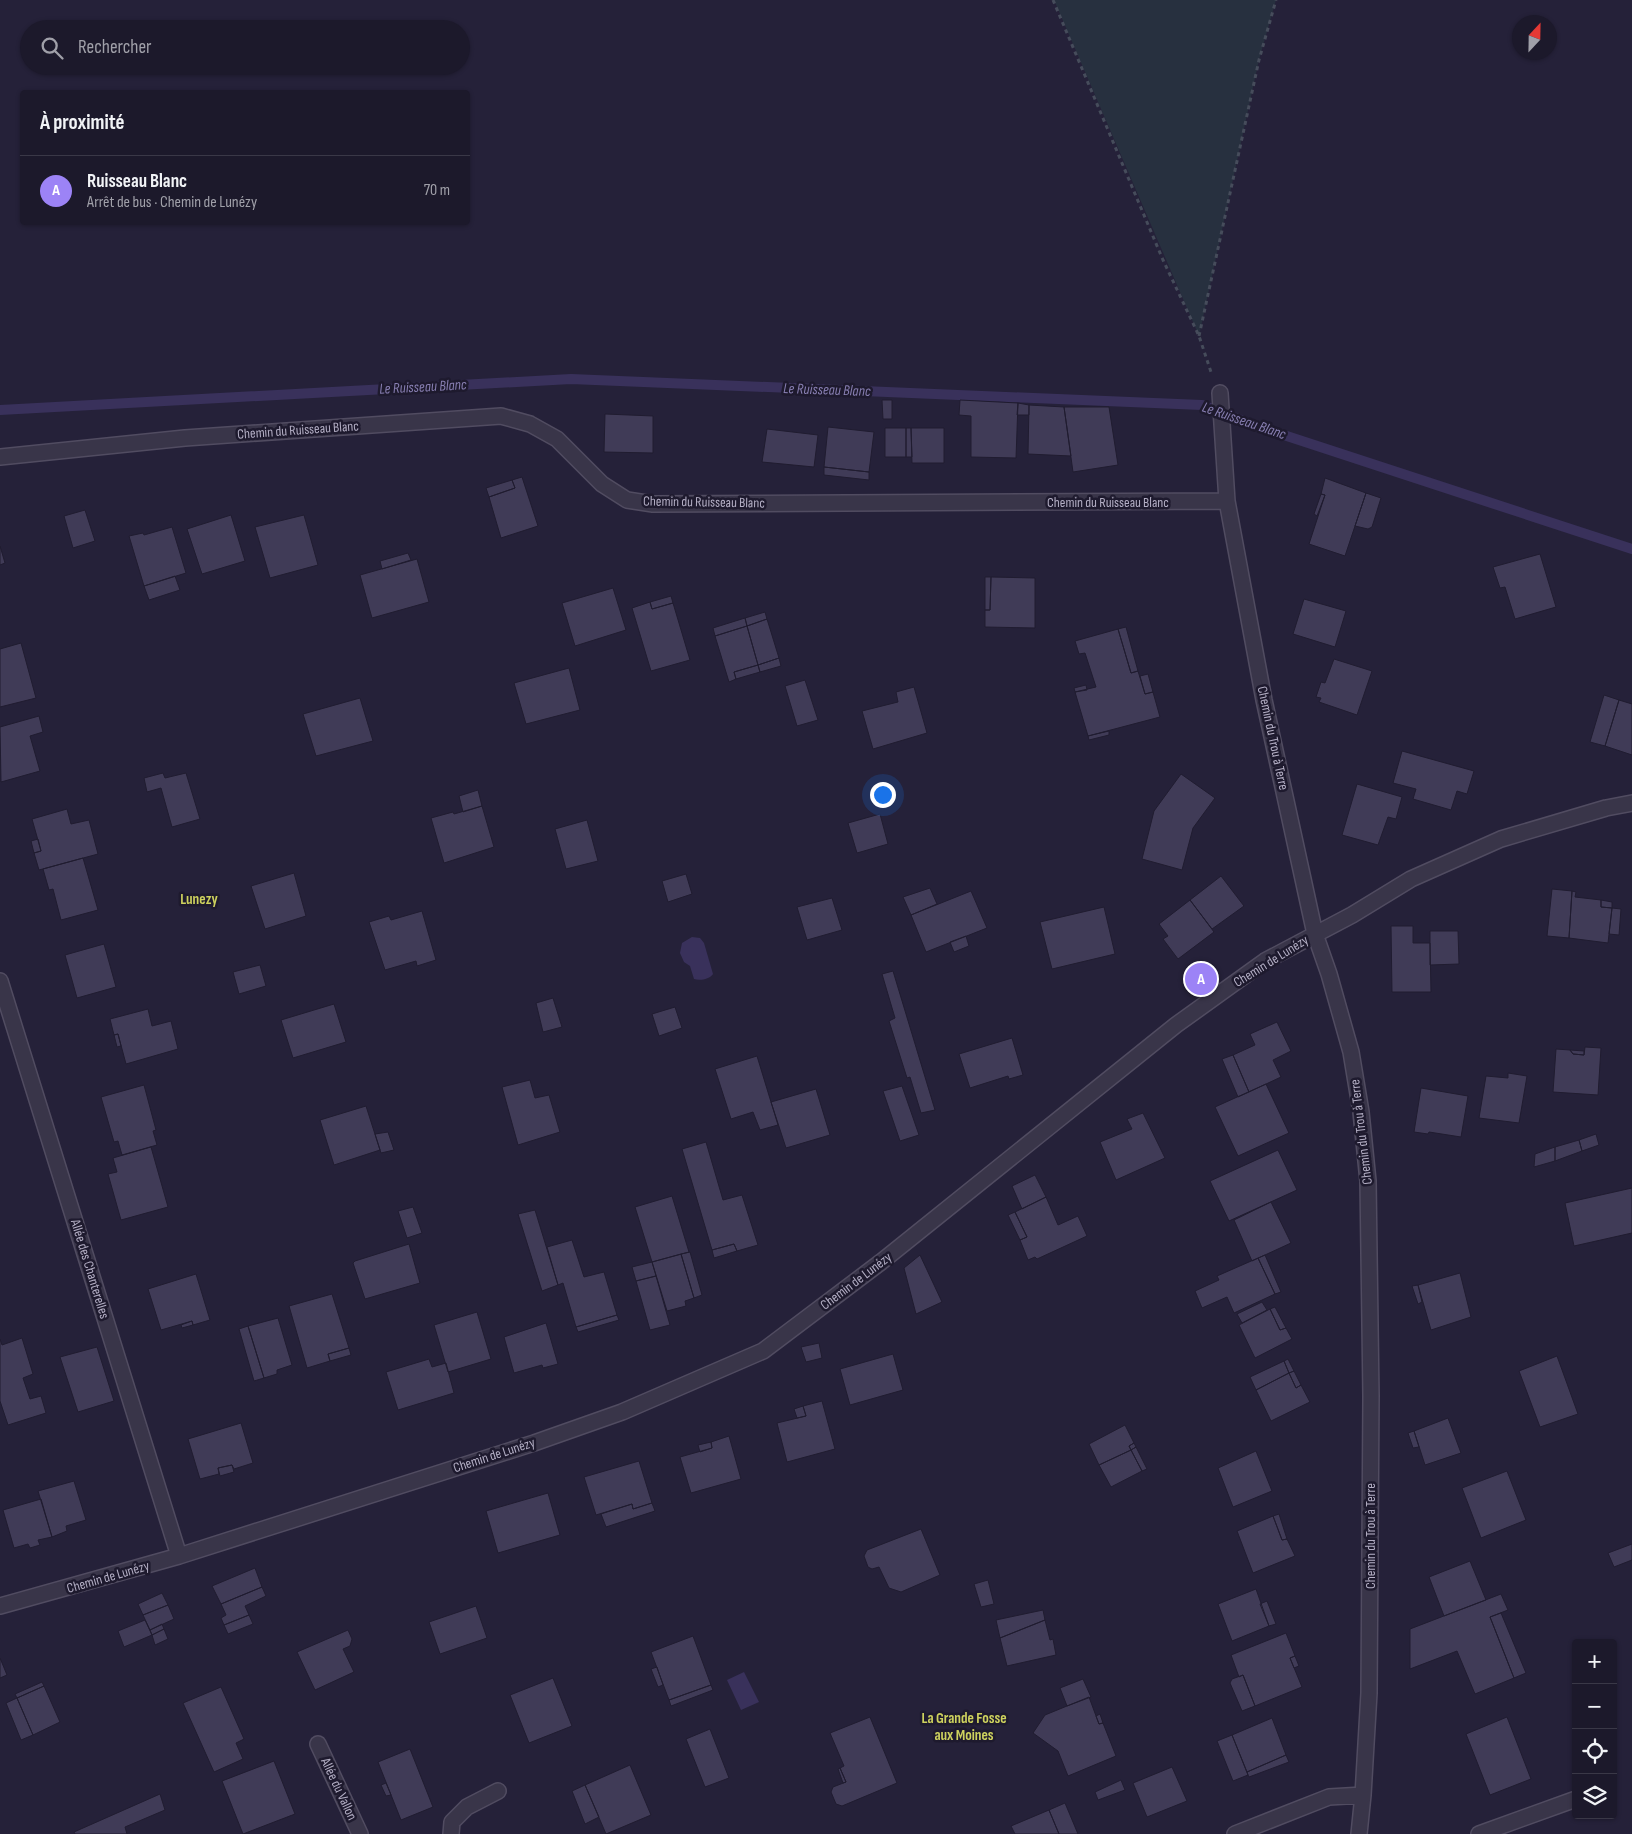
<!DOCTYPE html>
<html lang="fr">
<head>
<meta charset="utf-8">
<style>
  :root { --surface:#1c192b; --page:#292637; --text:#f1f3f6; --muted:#a0a0a9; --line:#3a3847; --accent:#9c83f6 }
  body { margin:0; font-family:"Sofia Sans Condensed",sans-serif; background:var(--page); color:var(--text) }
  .controls { position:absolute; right:15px; bottom:15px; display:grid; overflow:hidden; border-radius:5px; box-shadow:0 1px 4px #0004 }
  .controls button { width:45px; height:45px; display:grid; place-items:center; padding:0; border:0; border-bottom:1px solid var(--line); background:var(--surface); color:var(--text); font:25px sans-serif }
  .compass { position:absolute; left:1512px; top:15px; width:45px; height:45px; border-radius:50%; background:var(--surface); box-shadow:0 1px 4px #0004; rotate:22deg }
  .you { position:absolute; left:882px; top:794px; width:18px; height:18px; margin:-12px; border:4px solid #fff; border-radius:50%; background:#1a73e8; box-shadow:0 0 0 8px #1a73e833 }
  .badge { display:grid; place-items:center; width:32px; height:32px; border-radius:50%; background:var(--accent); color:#fff; font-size:16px; font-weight:700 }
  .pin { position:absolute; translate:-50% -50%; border:2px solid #fff; box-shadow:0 1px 5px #0006 }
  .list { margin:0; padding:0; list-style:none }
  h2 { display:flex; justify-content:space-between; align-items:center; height:65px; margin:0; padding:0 20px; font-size:21px }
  h2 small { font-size:16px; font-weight:400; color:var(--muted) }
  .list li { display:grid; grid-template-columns:32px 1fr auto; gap:15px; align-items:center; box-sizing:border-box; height:70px; padding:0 20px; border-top:1px solid var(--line) }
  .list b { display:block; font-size:19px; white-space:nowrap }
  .list p { margin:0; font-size:16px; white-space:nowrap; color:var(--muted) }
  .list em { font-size:16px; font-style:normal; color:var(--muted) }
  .icon { flex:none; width:28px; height:28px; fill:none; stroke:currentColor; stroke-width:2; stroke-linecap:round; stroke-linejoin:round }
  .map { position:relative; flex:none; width:1632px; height:1834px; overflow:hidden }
  .search { position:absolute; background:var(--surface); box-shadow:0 1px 4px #0004; left:20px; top:20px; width:450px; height:55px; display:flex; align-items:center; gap:12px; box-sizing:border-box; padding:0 18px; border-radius:28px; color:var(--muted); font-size:19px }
  .panel { position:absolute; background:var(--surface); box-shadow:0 1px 4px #0004; left:20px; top:90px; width:450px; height:135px; border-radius:5px }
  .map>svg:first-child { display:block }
</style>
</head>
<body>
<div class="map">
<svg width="1632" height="1834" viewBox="0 0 1632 1834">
  <rect width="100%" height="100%" fill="#252139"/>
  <path fill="#27303f" d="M1054,0H1276L1259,60L1199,336Z"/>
  <path fill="#39315b" d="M692,937L700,938L704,943L713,974C710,979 700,981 694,979L690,966L684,962L680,953L682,943Z
    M744,1672L759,1702L741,1710L727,1680Z"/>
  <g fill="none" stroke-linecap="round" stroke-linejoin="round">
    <path stroke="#39315b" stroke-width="10" d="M0,410L571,379L1202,405L1259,427L1632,549"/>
  </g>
  <path fill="#403b57" stroke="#201c30" d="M882,400H892V419H883Z
    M960,400L1018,403L1016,458L971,457V416L959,415Z
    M1018,403L1029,405V415H1017Z
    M1029,405L1064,407L1071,456L1028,454Z
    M1064,407H1109L1118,465L1073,472Z
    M605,414L653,416V453L604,452Z
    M828,427L874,432L869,472L824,467Z
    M885,428H906V457H885Z
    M906,428H911L912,457H906Z
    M911,428H944V463H912Z
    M767,429L818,435L814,467L762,462Z
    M824,467L869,472V480L824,475Z
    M522,477L538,526L501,538L489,497L515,488L512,480Z
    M1325,478L1366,493L1345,556L1309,544L1325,495L1321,494Z
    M512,480L515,488L489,497L486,488Z
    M1366,493L1381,498L1372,527L1368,529L1355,526Z
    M1321,494L1325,495L1317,516L1314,514Z
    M85,510L95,541L73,548L64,516Z
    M231,515L245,561L202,574L187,529Z
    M304,515L318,565L270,578L255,527Z
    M172,527L186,573L144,586L129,536L143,533L144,535Z
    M0,546L5,563L0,565Z
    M408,553L411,560L382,569L380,561Z
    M1540,554L1556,607L1515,619L1505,587L1500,588L1493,567Z
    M417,559L429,602L372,618L360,575Z
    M175,576L180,590L149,600L144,586Z
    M985,577H991L990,610H985Z
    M991,577L1035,578V628L985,627V610H990Z
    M613,588L626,630L575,646L562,603Z
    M671,596L673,603L652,609L650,602Z
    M1304,599L1346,611L1335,647L1293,634Z
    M650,602L652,609L673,603L690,660L651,671L632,608Z
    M765,612L767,619L747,626L745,618Z
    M745,618L747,626L715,636L713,628Z
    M767,619L779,658L758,665L747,626Z
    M747,626L758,665L734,672L736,679L729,682L715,636Z
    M1126,627L1138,671L1131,673L1118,629Z
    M1118,629L1131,673L1138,671L1145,694L1153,692L1160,717L1088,736L1075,692L1096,687L1085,653L1079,654L1075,641Z
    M21,643L36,698L0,707V649Z
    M779,658L781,666L760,672L758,665Z
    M1334,659L1372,671L1357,715L1319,702L1321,698L1316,697L1321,682L1325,683Z
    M758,665L760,672L736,679L734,672Z
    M569,668L580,710L526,724L514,683Z
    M1148,674L1153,692L1145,694L1140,676Z
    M805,680L818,720L797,726L785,686Z
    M1086,685L1087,690L1075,692L1074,688Z
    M914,687L927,733L873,749L862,711L898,702L896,692Z
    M1604,695L1619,700L1605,746L1590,742Z
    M360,698L373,741L316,756L303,714Z
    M1619,700L1632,704V755L1605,746Z
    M39,716L43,732L30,736L40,771L1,782L0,727Z
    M1109,731V735L1089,740L1088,736Z
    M1402,751L1474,771L1467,794L1457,791L1451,810L1413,799L1416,789L1393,783Z
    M163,773L165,778L186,773L200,819L172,827L161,788L147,792L144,778Z
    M1181,774L1215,798L1193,828L1182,870L1142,859L1154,811Z
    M1357,784L1402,797L1396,819L1388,817L1378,845L1342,835Z
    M478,790L482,806L463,812L459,796Z
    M482,806L494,847L444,863L431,818L453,812L454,814Z
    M67,809L71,824L89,820L98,854L39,870L34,853L41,851L32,819Z
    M880,814L888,844L857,853L848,823Z
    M587,820L598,861L566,869L555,829Z
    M38,839L41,851L34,853L31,841Z
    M83,858L98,910L61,920L53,889L49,890L43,869Z
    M294,873L306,916L265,929L251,886Z
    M686,874L692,894L668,902L662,881Z
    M1221,876L1244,906L1212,929L1190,900Z
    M930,888L937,904L911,915L903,897Z
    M1552,889L1572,891L1569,938L1547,936Z
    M971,891L987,928L926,952L911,915Z
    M1572,891L1576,892L1575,897L1601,900V907L1612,908L1608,943L1569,938Z
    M832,898L842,930L807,940L797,907Z
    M1190,900L1214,932L1178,959L1163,939L1168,936L1159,924Z
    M1601,900L1612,902V908L1601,907Z
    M1104,907L1115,954L1052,969L1040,922Z
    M1612,908L1621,909L1619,935L1609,934Z
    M422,911L436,960L417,966L416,961L385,970L369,922L389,916L391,920Z
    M1391,926H1413V943H1430L1431,992H1392Z
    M1430,931H1458L1459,964L1430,965Z
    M966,936L969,946L954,952L950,942Z
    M104,944L116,987L77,998L65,955Z
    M260,965L266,986L239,994L233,972Z
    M893,971L935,1110L921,1113L910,1077L907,1078L889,1021L895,1018L882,974Z
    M553,998L562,1027L543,1032L536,1003Z
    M334,1004L346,1042L293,1058L281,1020Z
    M675,1007L682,1028L659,1036L652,1014Z
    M148,1009L152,1026L171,1021L178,1049L126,1064L118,1034L114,1035L110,1019Z
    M1277,1022L1291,1051L1273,1060L1281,1077L1249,1092L1233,1055L1255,1045L1250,1034Z
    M118,1034L121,1046L117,1047L114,1035Z
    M1012,1038L1023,1075L1009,1079L1008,1076L970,1088L959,1054Z
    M1585,1047L1601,1048L1598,1095L1553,1092L1556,1049L1570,1050L1573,1054L1584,1055Z
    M1570,1050L1584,1051V1055L1573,1054Z
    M1233,1055L1249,1092L1238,1097L1222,1059Z
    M757,1056L778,1125L760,1130L753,1112L731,1119L715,1069Z
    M1508,1073L1527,1076L1519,1123L1479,1118L1486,1076L1508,1078Z
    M530,1080L535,1098L549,1095L560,1132L518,1145L502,1087Z
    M1266,1084L1289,1133L1238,1156L1215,1107Z
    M144,1085L156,1130L153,1131L157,1145L122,1155L118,1141L114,1142L101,1097Z
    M902,1086L919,1135L900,1141L883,1091Z
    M1421,1088L1468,1096L1461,1137L1429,1132L1428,1134L1414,1132Z
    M816,1089L830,1135L786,1148L771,1102Z
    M366,1106L380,1150L334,1165L320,1120Z
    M1143,1113L1165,1158L1116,1180L1100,1142L1132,1129L1127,1119Z
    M388,1132L394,1150L381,1153L375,1134Z
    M1596,1134L1599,1145L1582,1151L1579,1140Z
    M1579,1140L1582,1151L1555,1161V1147Z
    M706,1142L723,1200L742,1195L758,1245L737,1251L734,1244L712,1250L682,1149Z
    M151,1147L168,1207L121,1220L108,1174L117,1172L113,1158Z
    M1555,1147V1161L1534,1167L1535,1154Z
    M1278,1150L1297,1190L1229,1221L1210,1181Z
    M1035,1175L1046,1197L1022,1209L1012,1186Z
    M1632,1188V1233L1574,1246L1565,1203Z
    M672,1196L689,1252L652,1262L635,1207Z
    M1046,1197L1058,1225L1078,1216L1087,1236L1037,1259L1035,1257L1028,1260L1020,1240L1027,1237L1015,1212Z
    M1271,1202L1291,1243L1252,1261L1234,1220Z
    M413,1207L422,1233L407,1238L398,1211Z
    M535,1210L558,1285L542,1291L518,1214Z
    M1015,1212L1027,1237L1020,1240L1008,1215Z
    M572,1240L584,1277L604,1272L617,1315L576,1327L563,1283L558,1285L547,1247Z
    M409,1244L420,1283L365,1299L353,1263L355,1261Z
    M734,1244L737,1251L714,1258L712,1250Z
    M690,1252L702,1295L694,1298L681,1254Z
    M681,1254L694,1298L685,1301L686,1306L667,1311L652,1262Z
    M920,1255L942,1302L916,1314L904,1268Z
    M1265,1255L1281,1292L1275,1294L1258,1258Z
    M1258,1258L1275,1294L1234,1313L1227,1297L1202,1308L1195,1291L1219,1280L1217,1276Z
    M652,1262L656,1276L636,1281L632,1267Z
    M1460,1273L1471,1317L1431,1330L1418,1285Z
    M196,1274L210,1320L193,1325L192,1321L161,1330L148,1289Z
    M656,1276L670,1325L650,1330L636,1281Z
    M1418,1285L1422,1302L1418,1304L1412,1286Z
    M332,1294L349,1348L328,1354L330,1361L307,1368L289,1306Z
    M1262,1302L1267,1310L1242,1323L1237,1314Z
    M1275,1307L1286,1328L1280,1330L1270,1309Z
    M1270,1309L1280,1330L1286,1328L1292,1339L1255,1358L1239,1325Z
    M477,1312L491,1359L448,1372L434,1325Z
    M617,1315L619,1320L578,1332L576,1327Z
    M278,1318L292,1365L277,1370V1374L264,1378L248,1326Z
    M192,1321L193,1325L182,1328L181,1325Z
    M546,1323L558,1364L543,1368L542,1365L514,1373L504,1337Z
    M248,1326L264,1378L254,1381L239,1329Z
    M22,1338L33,1374L23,1378L30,1399L41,1396L46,1413L8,1425L0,1401V1339L2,1345Z
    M819,1343L822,1358L806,1362L801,1347Z
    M97,1347L114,1401L78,1412L60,1357Z
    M349,1348L351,1355L330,1361L328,1354Z
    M893,1354L903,1390L850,1405L840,1369Z
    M1557,1356L1578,1414L1540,1427L1519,1371Z
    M429,1359L432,1367L446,1363L454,1393L398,1410L386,1372Z
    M1288,1359L1294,1371L1289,1373L1284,1361Z
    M1284,1361L1289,1373L1256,1390L1250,1377Z
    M1294,1371L1301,1385L1296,1388L1289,1373Z
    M1289,1373L1296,1388L1301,1385L1310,1402L1271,1421L1256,1390Z
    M822,1401L835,1449L787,1462L777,1423L806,1416L803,1406Z
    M803,1406L806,1416L797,1418L794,1409Z
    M1448,1418L1461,1453L1425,1465L1414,1431Z
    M241,1423L253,1463L234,1469L232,1465L218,1468L219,1474L200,1479L188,1439Z
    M1125,1425L1134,1443L1129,1446L1131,1450L1099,1465L1089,1444Z
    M1414,1431L1419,1447L1413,1448L1408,1433Z
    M729,1436L741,1479L691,1493L680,1457L712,1448L711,1442Z
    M711,1442L712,1448L700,1452L698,1445Z
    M1134,1443L1136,1447L1131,1450L1129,1446Z
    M1136,1447L1147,1469L1142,1471L1131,1450Z
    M1131,1450L1142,1471L1111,1487L1099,1465Z
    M1256,1451L1272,1491L1233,1507L1218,1468Z
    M639,1461L652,1503L633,1509L632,1504L596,1515L584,1477Z
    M232,1465L234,1472L220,1476L218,1468Z
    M1507,1471L1526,1520L1481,1538L1462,1488Z
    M74,1481L86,1520L66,1526L67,1531L52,1537L38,1491Z
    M548,1493L560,1535L498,1553L486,1511Z
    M41,1499L52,1537L38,1540L40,1545L30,1548L28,1544L14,1548L3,1510Z
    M652,1503L655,1511L606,1527L601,1514L632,1504L633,1509Z
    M1279,1514L1287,1539L1282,1540L1273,1516Z
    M1273,1516L1282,1540L1287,1539L1295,1556L1253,1573L1237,1531Z
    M921,1529L940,1575L901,1592L889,1588L879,1567L872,1569L868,1567L864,1556L867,1550Z
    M1632,1544V1560L1614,1567L1608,1553Z
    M1470,1561L1486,1600L1444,1616L1429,1577Z
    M255,1568L262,1587L221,1604L212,1586Z
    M988,1580L994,1604L981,1607L974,1584Z
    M262,1587L266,1596L245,1606L249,1615L224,1625L221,1618L226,1615L221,1604Z
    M1256,1589L1269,1626L1232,1641L1218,1604Z
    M162,1593L168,1605L143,1615L138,1604Z
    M1501,1594L1508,1610L1490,1617L1514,1678L1475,1694L1457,1651L1410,1669V1629Z
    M1267,1601L1276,1624L1269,1626L1260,1604Z
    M168,1605L174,1619L150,1630L143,1615Z
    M476,1606L487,1638L440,1654L429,1622Z
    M1043,1610L1045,1620L1000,1638L996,1620Z
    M1501,1613L1526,1673L1514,1678L1490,1617Z
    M249,1615L253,1624L228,1634L224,1625Z
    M145,1620L152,1635L124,1647L118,1631Z
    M1045,1620L1050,1640L1053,1639L1056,1655L1007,1666L1000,1638Z
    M162,1624L164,1629L152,1635L150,1630Z
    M164,1629L168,1639L155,1645L152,1635Z
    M348,1630L352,1639L350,1646L343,1649L354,1672L315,1690L297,1652Z
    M1286,1633L1295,1656L1290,1658L1302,1687L1255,1706L1243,1675L1239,1677L1231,1655Z
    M693,1636L711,1685L669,1700L651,1652Z
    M1295,1656L1299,1666L1294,1668L1290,1658Z
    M0,1658L7,1675L0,1678Z
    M657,1667L663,1685L658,1687L651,1669Z
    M1243,1675L1255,1706L1242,1711L1230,1683L1232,1679Z
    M553,1678L572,1726L529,1743L510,1695Z
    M1083,1679L1091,1697L1067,1706L1060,1688Z
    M42,1682L44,1686L17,1698L15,1694Z
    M711,1685L713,1690L671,1706L669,1700Z
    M44,1686L60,1722L33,1735L17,1698Z
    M221,1687L244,1739L236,1743L243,1759L214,1772L183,1703Z
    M1089,1697L1099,1724L1103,1723L1116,1756L1068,1776L1058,1751L1033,1733L1045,1715Z
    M17,1698L33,1735L21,1740L6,1703Z
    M1100,1714L1103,1723L1099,1724L1096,1716Z
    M870,1717L897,1783L842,1806L836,1804L831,1792L833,1787L846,1782L840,1768L844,1766L830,1733Z
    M1507,1717L1531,1779L1490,1795L1466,1734Z
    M1272,1718L1286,1755L1247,1772L1232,1735Z
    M710,1729L729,1778L705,1787L686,1739Z
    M1232,1735L1248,1775L1233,1781L1217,1741Z
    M410,1749L433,1807L401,1820L378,1762Z
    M1286,1755L1289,1762L1249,1777L1248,1775L1247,1772Z
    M274,1761L295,1814L243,1834L222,1781Z
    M630,1765L651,1815L606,1834L585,1785Z
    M1172,1767L1187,1801L1147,1817L1133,1783Z
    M840,1768L846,1782L843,1783L838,1769Z
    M1121,1780L1125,1790L1098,1800L1095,1792Z
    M386,1783L391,1795L386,1796L381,1785Z
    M585,1785L599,1817L585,1824L572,1791Z
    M160,1794L165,1810L125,1827L127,1834H75L74,1832Z
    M1065,1803L1078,1834H1059L1049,1810Z
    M1049,1810L1059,1834H1015L1011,1826Z"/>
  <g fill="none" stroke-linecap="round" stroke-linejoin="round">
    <defs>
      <path id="lane" d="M1479,1834L1576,1799"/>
      <path id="street" d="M1220,393L1227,501L1264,700L1315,934L1329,974L1351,1052L1361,1112L1368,1181L1371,1396L1369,1693L1363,1795L1359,1834
        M0,457L185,438L501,416L530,424L557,439L602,484L627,500L653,504L1227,501
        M0,981L179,1556
        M0,1606L179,1556L534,1443L622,1412L763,1351L881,1262L1176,1025L1265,961L1352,915L1411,879L1501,839L1606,808L1632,803
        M318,1744L360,1834
        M451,1834L452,1822L467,1807L498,1791
        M1235,1834L1329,1797L1363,1795"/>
    </defs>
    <use href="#lane" stroke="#514c61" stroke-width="18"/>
    <use href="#street" stroke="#514c61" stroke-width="18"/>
    <path stroke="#464c5b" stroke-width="3" stroke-dasharray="4 4" stroke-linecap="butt" d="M1053,0L1163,260L1199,336L1211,372
      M1199,336L1259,60L1276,0"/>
    <use href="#lane" stroke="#393549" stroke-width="15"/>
    <use href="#street" stroke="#393549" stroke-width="15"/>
  </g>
  <g text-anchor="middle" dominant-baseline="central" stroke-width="5" stroke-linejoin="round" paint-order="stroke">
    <g font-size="14" fill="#b4afc5" stroke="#1e1a2e">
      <text transform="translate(298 430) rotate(-4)">Chemin du Ruisseau Blanc</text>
      <text transform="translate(704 502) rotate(1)">Chemin du Ruisseau Blanc</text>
      <text x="1108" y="502">Chemin du Ruisseau Blanc</text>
      <text transform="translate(1273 738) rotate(78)">Chemin du Trou à Terre</text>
      <text transform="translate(1271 961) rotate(-32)">Chemin de Lunézy</text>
      <text transform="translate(1361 1132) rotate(-97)">Chemin du Trou à Terre</text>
      <text transform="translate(90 1269) rotate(73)">Allée des Chanterelles</text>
      <text transform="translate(856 1281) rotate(-37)">Chemin de Lunézy</text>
      <text transform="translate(494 1455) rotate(-18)">Chemin de Lunézy</text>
      <text transform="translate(1370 1536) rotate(-90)">Chemin du Trou à Terre</text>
      <text transform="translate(108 1577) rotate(-16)">Chemin de Lunézy</text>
      <text transform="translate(339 1789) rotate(65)">Allée du Vallon</text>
    </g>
    <g font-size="15" font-style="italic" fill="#887fb2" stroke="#1e1a2e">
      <text transform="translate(423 387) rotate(-3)">Le Ruisseau Blanc</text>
      <text transform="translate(827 390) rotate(2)">Le Ruisseau Blanc</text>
      <text transform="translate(1244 421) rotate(19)">Le Ruisseau Blanc</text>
    </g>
    <g font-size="15" font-weight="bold" fill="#ced25e" stroke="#1e1a2e">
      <text x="199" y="899">Lunezy</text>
      <text x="964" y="1718">La Grande Fosse<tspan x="964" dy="17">aux Moines</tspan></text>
    </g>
  </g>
</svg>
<div class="controls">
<button>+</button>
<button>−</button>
<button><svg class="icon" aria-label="locate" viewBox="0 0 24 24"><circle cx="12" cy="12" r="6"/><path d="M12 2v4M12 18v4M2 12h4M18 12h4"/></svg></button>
<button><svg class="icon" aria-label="layers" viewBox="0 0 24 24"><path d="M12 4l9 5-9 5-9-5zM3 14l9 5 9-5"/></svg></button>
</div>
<svg class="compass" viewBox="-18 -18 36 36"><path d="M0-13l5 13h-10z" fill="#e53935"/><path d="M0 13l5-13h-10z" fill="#a0a0a9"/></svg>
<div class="you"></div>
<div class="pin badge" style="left:1201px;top:979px">A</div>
<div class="search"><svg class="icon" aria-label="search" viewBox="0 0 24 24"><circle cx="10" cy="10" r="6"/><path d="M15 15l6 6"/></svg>Rechercher</div>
<section class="panel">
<h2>À proximité<small></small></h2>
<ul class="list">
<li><span class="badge">A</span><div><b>Ruisseau Blanc</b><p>Arrêt de bus · Chemin de Lunézy</p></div><em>70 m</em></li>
</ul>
</section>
</div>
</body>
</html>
